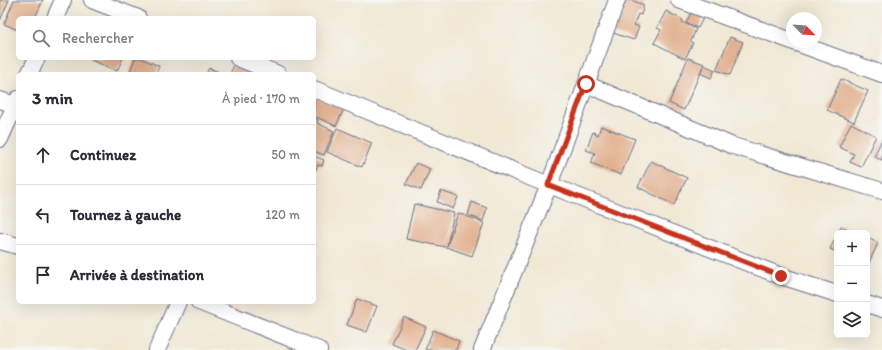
<!DOCTYPE html>
<html lang="fr">
<head>
<meta charset="utf-8">
<style>
  :root { --surface:#fff; --page:#f2f2f3; --text:#2b2b33; --muted:#7c7c81; --line:#e1e1e2 }
  body { margin:0; font-family:Itim,sans-serif; background:var(--page); color:var(--text) }
  .controls { position:absolute; right:12px; bottom:12px; display:grid; overflow:hidden; border-radius:6px; box-shadow:0 4px 16px #0002 }
  .controls button { width:36px; height:36px; display:grid; place-items:center; padding:0; border:0; border-bottom:1px solid var(--line); background:var(--surface); color:var(--text); font:20px sans-serif }
  .compass { position:absolute; left:786px; top:12px; width:36px; height:36px; border-radius:50%; background:var(--surface); box-shadow:0 4px 16px #0002; rotate:115deg }
  .stop { position:absolute; width:12px; height:12px; margin:-9px; border:3px solid #c8321e; border-radius:50%; background:#fff }
  .stop.end { background:#c8321e; border-color:#fff; box-shadow:0 1px 4px #0008 }
  .list { margin:0; padding:0; list-style:none }
  h2 { display:flex; justify-content:space-between; align-items:center; height:52px; margin:0; padding:0 16px; font-size:17px }
  h2 small { font-size:13px; font-weight:400; color:var(--muted) }
  .list li { display:grid; grid-template-columns:26px 1fr auto; gap:12px; align-items:center; box-sizing:border-box; height:60px; padding:0 16px; border-top:1px solid var(--line) }
  .list b { display:block; font-size:15px; white-space:nowrap }
  .list em { font-size:13px; font-style:normal; color:var(--muted) }
  .icon { flex:none; width:22px; height:22px; fill:none; stroke:currentColor; stroke-width:2; stroke-linecap:round; stroke-linejoin:round }
  .map { position:relative; flex:none; width:882px; height:350px; overflow:hidden }
  .search { position:absolute; background:var(--surface); box-shadow:0 4px 16px #0002; left:16px; top:16px; width:300px; height:44px; display:flex; align-items:center; gap:10px; box-sizing:border-box; padding:0 14px; border-radius:6px; color:var(--muted); font-size:15px }
  .panel { position:absolute; background:var(--surface); box-shadow:0 4px 16px #0002; left:16px; top:72px; width:300px; height:232px; border-radius:6px }
  .map>svg:first-child { display:block }
</style>
</head>
<body>
<div class="map">
<svg width="882" height="350" viewBox="0 0 882 350">
  <rect width="100%" height="100%" fill="#f6f6f2"/>
  <filter id="ink" filterUnits="userSpaceOnUse"><feTurbulence type="fractalNoise" baseFrequency=".025" numOctaves="2"/><feDisplacementMap in="SourceGraphic" scale="8" xChannelSelector="R" yChannelSelector="G"/><feConvolveMatrix kernelMatrix="1 2 1 2 8 2 1 2 1" color-interpolation-filters="sRGB"/></filter>
  <filter id="wash" filterUnits="userSpaceOnUse"><feTurbulence type="fractalNoise" baseFrequency=".012" numOctaves="4" result="noise"/><feDisplacementMap in="SourceGraphic" scale="16" xChannelSelector="R" yChannelSelector="G"/><feGaussianBlur stdDeviation="0.9" result="paint"/><feColorMatrix in="noise" values="0 0 0 0 0 0 0 0 0 0 0 0 0 0 0 0 0 1.4 0 .05"/><feComposite in="paint" operator="in"/></filter>
  <g filter="url(#wash)">
    <rect width="100%" height="100%" fill="#f1e8d4"/>
    <g id="blocks">
      <path fill="#e2b190" d="M0,0H9L0,21Z
        M14,0H43L35,18H18V30L4,24Z
        M624,0H631L644,5L641,15L638,14L634,25L639,27L634,40L613,33Z
        M666,11L683,20L682,22L696,29L691,41L693,43L685,59L654,43L661,30L657,28Z
        M692,11L704,16L698,28L686,23Z
        M730,37L743,42L730,75L716,70Z
        M92,58H123L117,71L91,60Z
        M135,58H141L159,66L156,74H129Z
        M688,58L704,64L684,110L669,103Z
        M235,63L256,71L255,74H230Z
        M704,65L715,70L711,78L700,73Z
        M209,68L223,74H206Z
        M841,79L868,91L854,122L827,110Z
        M314,97L344,109L336,126L314,116Z
        M314,118L318,120L317,123L334,131L324,155L314,151Z
        M851,123L876,136L861,167L850,162L854,154L839,147Z
        M601,126L635,139L621,175L591,163L595,153L586,150L593,132L598,135Z
        M337,128L372,143L362,167L327,152Z
        M882,139V160L874,157Z
        M316,157L324,160L322,166L318,165L314,173V163Z
        M651,161L687,178L674,205L638,187Z
        M416,163L430,169L421,190L406,184Z
        M441,191L458,197L453,209L437,202Z
        M472,202L487,208L483,221L468,215Z
        M414,204L454,213L447,246L458,213L484,223L472,256L446,247L406,239Z
        M841,226L856,233H838Z
        M837,235V252L830,249Z
        M867,238L878,243L867,267Z
        M357,299L377,306L367,332L347,325Z
        M404,317L426,327L415,350H407L392,344Z
        M433,330L459,341L456,350H425Z"/>
    </g>
  </g>
  <g filter="url(#ink)">
    <use href="#blocks" fill-opacity="0" stroke="#667087" stroke-width="1"/>
    <g fill="none" stroke-linecap="round" stroke-linejoin="round">
      <defs>
        <path id="street" d="M92,0L138,18
          M679,0L792,41
          M55,18L63,0
          M794,42L882,74
          M238,58L278,74
          M29,74L37,58
          M586,84L733,146L882,191
          M314,89L534,179L781,276L837,294
          M0,100L15,105
          M0,139L18,99
          M0,241L18,246
          M199,302L319,350
          M867,304L882,309
          M157,350L178,302
          M482,350L549,185L617,0"/>
      </defs>
      <use href="#street" stroke="#667087" stroke-width="18"/>
      <use href="#street" stroke="#fff" stroke-width="16"/>
    </g>
  </g>
  <g fill="none" stroke-linecap="round" stroke-linejoin="round" filter="url(#ink)">
    <path stroke="#c8321e" stroke-width="5" d="M586,84L548,185L781,276"/>
  </g>
</svg>
<div class="controls">
<button>+</button>
<button>−</button>
<button><svg class="icon" aria-label="layers" viewBox="0 0 24 24"><path d="M12 4l9 5-9 5-9-5zM3 14l9 5 9-5"/></svg></button>
</div>
<svg class="compass" viewBox="-18 -18 36 36"><path d="M0-13l5 13h-10z" fill="#e53935"/><path d="M0 13l5-13h-10z" fill="#7c7c81"/></svg>
<div class="stop" style="left:586px;top:84px"></div>
<div class="stop end" style="left:781px;top:276px"></div>
<div class="search"><svg class="icon" aria-label="search" viewBox="0 0 24 24"><circle cx="10" cy="10" r="6"/><path d="M15 15l6 6"/></svg>Rechercher</div>
<section class="panel">
<h2>3 min<small>À pied · 170 m</small></h2>
<ul class="list">
<li><svg class="icon" aria-label="ahead" viewBox="0 0 24 24"><path d="M12 20V5M6 11l6-6 6 6"/></svg><div><b>Continuez</b></div><em>50 m</em></li>
<li><svg class="icon" aria-label="left" viewBox="0 0 24 24"><path d="M17 20v-9H6M10 6l-5 5 5 5"/></svg><div><b>Tournez à gauche</b></div><em>120 m</em></li>
<li><svg class="icon" aria-label="arrive" viewBox="0 0 24 24"><path d="M6 21V4h12l-3 4 3 4H6"/></svg><div><b>Arrivée à destination</b></div></li>
</ul>
</section>
</div>
</body>
</html>
